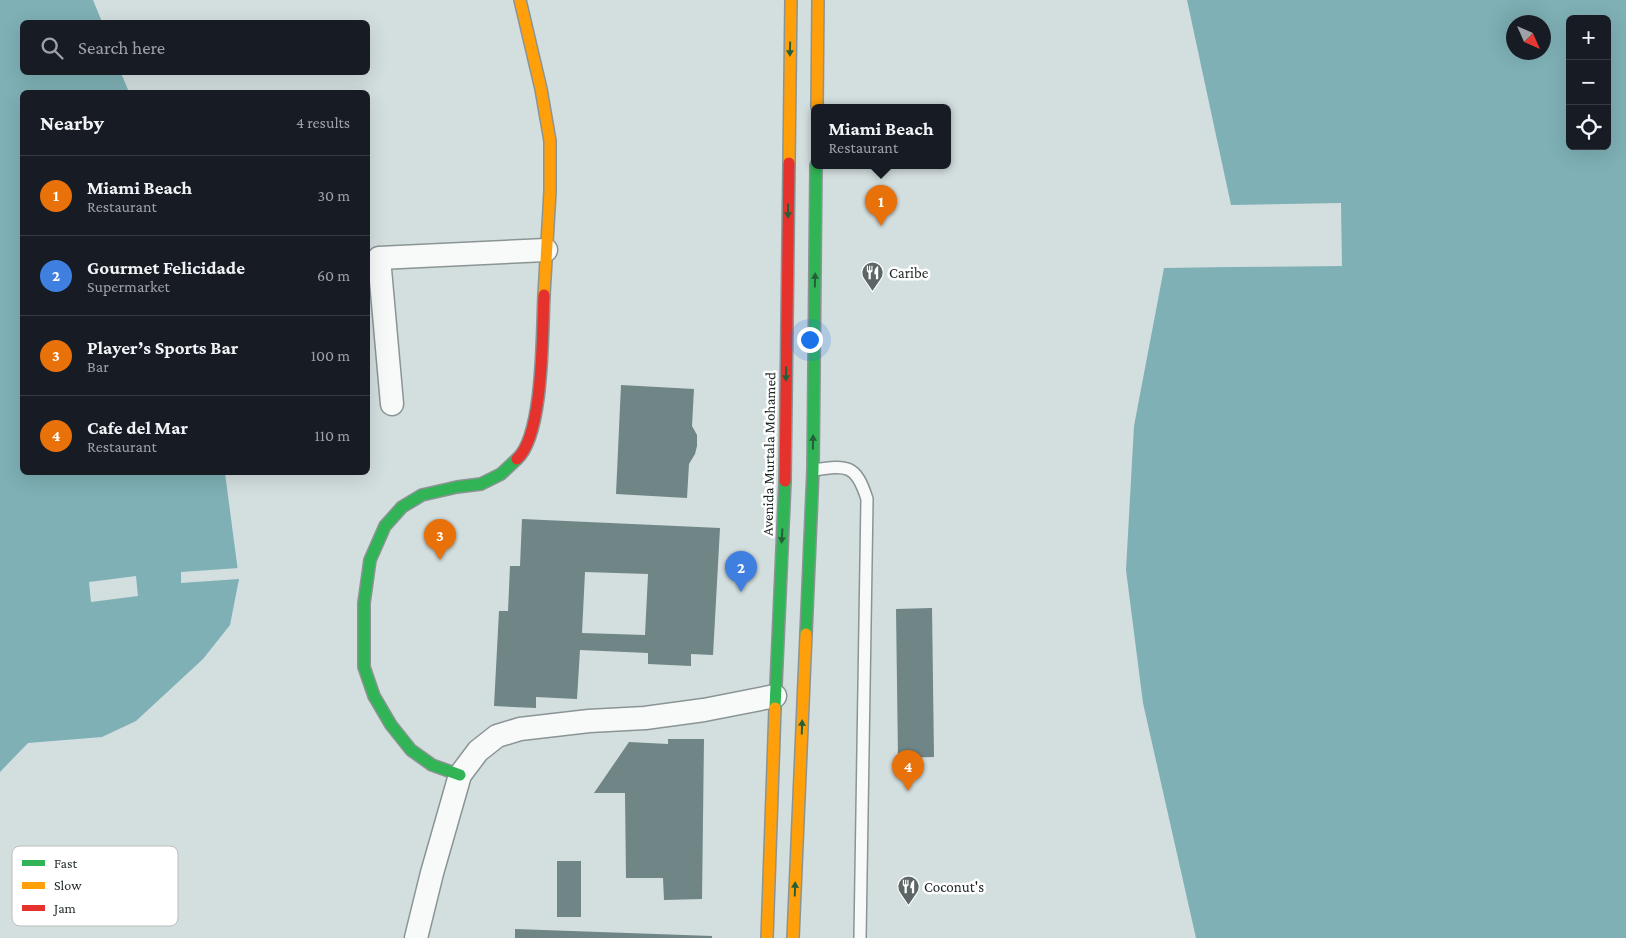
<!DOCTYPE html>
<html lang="en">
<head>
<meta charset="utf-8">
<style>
  :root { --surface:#171b24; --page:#242831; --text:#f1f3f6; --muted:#9ea1a6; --line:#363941; --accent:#7c3aed }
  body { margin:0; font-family:"Crimson Pro",serif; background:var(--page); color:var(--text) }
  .controls { position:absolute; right:15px; top:15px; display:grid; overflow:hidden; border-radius:8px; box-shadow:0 5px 20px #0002 }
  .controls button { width:45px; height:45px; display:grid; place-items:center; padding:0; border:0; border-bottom:1px solid var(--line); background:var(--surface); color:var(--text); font:25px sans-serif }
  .compass { position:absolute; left:1506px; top:15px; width:45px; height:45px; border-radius:50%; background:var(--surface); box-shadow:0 5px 20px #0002; rotate:135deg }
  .you { position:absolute; left:809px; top:339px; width:18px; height:18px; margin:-12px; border:4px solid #fff; border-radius:50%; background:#1a73e8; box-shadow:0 0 0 8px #1a73e833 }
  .badge { display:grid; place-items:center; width:32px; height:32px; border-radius:50%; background:var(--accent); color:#fff; font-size:16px; font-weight:700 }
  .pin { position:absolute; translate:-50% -41px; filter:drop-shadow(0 1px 2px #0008) }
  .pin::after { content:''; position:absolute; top:26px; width:18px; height:15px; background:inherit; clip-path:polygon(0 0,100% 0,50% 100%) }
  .popup { position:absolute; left:811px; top:104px; width:140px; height:65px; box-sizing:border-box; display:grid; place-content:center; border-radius:8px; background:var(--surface); filter:drop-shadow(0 1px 4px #0005); font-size:16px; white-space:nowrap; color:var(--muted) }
  .popup b { font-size:19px; color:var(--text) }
  .popup::after { content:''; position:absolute; left:50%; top:100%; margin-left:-10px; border:10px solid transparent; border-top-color:var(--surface) }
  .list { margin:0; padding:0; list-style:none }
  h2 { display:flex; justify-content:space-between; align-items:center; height:65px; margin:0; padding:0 20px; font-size:21px }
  h2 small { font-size:16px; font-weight:400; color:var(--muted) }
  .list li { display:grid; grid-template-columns:32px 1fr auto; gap:15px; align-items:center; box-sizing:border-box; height:80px; padding:0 20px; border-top:1px solid var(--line) }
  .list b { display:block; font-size:19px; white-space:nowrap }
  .list p { margin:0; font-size:16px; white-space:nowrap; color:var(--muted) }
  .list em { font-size:16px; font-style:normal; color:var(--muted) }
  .icon { flex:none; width:28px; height:28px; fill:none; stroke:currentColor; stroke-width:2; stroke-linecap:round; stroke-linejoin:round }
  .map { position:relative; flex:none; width:1626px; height:938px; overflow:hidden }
  .search { position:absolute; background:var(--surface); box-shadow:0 5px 20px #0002; left:20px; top:20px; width:350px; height:55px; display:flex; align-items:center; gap:12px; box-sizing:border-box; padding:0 18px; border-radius:8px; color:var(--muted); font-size:19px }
  .panel { position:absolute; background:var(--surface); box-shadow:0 5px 20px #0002; left:20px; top:90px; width:350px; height:385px; border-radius:8px }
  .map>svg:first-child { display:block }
</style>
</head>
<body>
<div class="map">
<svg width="1626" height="938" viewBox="0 0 1626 938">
  <rect width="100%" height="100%" fill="#d3dedf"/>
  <path fill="#7eb0b5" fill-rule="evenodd" d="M0,0H93L102,22H22V72L121,73L129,92H22V472L225,473L239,579L230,625L203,659L136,721L102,737L28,743L0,772Z
    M1187,0H1626V938H1196L1143,703L1126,570L1134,426L1164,268L1231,267V205ZM1570,19H1607V146H1570ZM1514,22H1544V52H1514Z"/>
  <path fill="#d3dedf" d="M1341,203L1342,266L1231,267V205Z
    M239,568V579L181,583V572Z
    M136,576L138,596L91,602L89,582Z"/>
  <path fill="#708586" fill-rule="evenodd" d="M621,385L694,389L692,426L697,435V446L695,454L689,464L687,498L616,494Z
    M522,519L720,528L713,655L691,654V666L648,664V653L580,650L577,699L536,697V708L494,706L499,611H508L510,566H520ZM585,572L648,574L645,635L582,633Z
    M932,608L934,757L898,758L896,609Z
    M668,739H704L702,899L664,900L663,878H626L625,793H594L629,742L668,744Z
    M557,861H581V917H557Z
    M515,929L712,936V938H515Z"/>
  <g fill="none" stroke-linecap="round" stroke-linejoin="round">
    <defs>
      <path id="lane" d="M814,470C847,465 856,464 867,499L860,938"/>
      <path id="street" d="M392,404L379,258L546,250
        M416,938L432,873L460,775L478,751L497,736L520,729L589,721L645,718L704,710L775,696"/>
      <path id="fast" d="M806,634L813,470L816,165
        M775,708L785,481
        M460,775L432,765L411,750L391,725L374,696L364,667V603L370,560L385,526L402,507L422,495L457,487L481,484L501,474L517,459"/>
      <path id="slow" d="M520,0L541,89L550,141V191L544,295
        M817,107L818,0
        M789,163L791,0
        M767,938L775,708
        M793,938L806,634"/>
      <path id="jam" d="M517,459C544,435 542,332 544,295
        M785,481L789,163"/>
    </defs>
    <use href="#lane" stroke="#8b9494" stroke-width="14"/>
    <use href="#street" stroke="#8b9494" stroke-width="25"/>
    <use href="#fast" stroke="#8b9494" stroke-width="14"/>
    <use href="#slow" stroke="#8b9494" stroke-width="14"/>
    <use href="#jam" stroke="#8b9494" stroke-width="14"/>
    <use href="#lane" stroke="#f8fafa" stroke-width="11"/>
    <use href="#street" stroke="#f8fafa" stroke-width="22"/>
    <use href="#fast" stroke="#30b455" stroke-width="11"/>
    <use href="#slow" stroke="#ff9f0a" stroke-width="11"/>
    <use href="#jam" stroke="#e5322d" stroke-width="11"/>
  </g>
  <defs><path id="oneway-solid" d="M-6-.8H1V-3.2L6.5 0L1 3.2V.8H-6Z" transform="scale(1.25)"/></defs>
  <g fill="#255f39">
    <use href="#oneway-solid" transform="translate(790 49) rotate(91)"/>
    <use href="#oneway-solid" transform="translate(788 211) rotate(91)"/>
    <use href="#oneway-solid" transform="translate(815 280) rotate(-89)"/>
    <use href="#oneway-solid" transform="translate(786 374) rotate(91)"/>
    <use href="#oneway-solid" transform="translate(813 442) rotate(-89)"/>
    <use href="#oneway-solid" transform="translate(782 536) rotate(93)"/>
    <use href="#oneway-solid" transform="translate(802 727) rotate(-88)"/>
    <use href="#oneway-solid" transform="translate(795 889) rotate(-88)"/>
  </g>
  <defs>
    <symbol id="restaurant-pin" viewBox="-11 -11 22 30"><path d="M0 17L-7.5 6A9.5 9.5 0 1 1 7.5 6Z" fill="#5d6667" stroke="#fff"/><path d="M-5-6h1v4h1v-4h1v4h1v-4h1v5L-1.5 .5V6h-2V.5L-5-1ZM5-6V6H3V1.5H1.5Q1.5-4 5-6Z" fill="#fff"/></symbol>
  </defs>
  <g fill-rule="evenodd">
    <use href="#restaurant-pin" x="860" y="260" width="25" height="34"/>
    <use href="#restaurant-pin" x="896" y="874" width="25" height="34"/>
  </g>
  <g text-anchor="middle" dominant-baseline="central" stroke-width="5" stroke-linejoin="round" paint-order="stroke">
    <g font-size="15" fill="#1d2626" stroke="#fff" text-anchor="start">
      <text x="889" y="273">Caribe</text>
      <text x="924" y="887">Coconut's</text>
    </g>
    <g font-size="15" fill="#1d2626" stroke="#fff">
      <text transform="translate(769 454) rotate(-89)">Avenida Murtala Mohamed</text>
    </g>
  </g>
  <rect x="12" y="846" width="166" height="80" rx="8" fill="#fff" stroke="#bbbebe" stroke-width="1"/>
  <rect x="22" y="860" width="23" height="6" fill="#30b455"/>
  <rect x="22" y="882" width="23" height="7" fill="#ff9f0a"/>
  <rect x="22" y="905" width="23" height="6" fill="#e5322d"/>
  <g font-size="14" fill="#1d2626">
    <text x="54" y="868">Fast</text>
    <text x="54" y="890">Slow</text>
    <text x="54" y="913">Jam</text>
  </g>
</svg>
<div class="controls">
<button>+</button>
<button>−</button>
<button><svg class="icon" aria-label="locate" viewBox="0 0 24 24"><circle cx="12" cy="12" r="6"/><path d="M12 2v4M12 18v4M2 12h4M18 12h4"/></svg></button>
</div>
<svg class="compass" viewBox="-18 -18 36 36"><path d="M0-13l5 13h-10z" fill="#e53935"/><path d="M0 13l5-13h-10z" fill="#9ea1a6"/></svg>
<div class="you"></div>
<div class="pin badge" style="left:881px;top:226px;background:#e8710a">1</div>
<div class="popup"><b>Miami Beach</b>Restaurant</div>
<div class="pin badge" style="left:741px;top:592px;background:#3f7fe0">2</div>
<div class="pin badge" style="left:440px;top:560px;background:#e8710a">3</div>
<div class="pin badge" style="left:908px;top:791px;background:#e8710a">4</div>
<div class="search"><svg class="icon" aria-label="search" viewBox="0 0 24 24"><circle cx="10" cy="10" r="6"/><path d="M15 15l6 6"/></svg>Search here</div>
<section class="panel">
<h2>Nearby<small>4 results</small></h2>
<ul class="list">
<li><span class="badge" style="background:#e8710a">1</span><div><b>Miami Beach</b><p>Restaurant</p></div><em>30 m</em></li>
<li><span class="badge" style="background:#3f7fe0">2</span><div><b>Gourmet Felicidade</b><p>Supermarket</p></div><em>60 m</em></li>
<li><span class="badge" style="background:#e8710a">3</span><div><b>Player’s Sports Bar</b><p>Bar</p></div><em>100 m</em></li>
<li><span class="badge" style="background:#e8710a">4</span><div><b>Cafe del Mar</b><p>Restaurant</p></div><em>110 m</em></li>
</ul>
</section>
</div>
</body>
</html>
